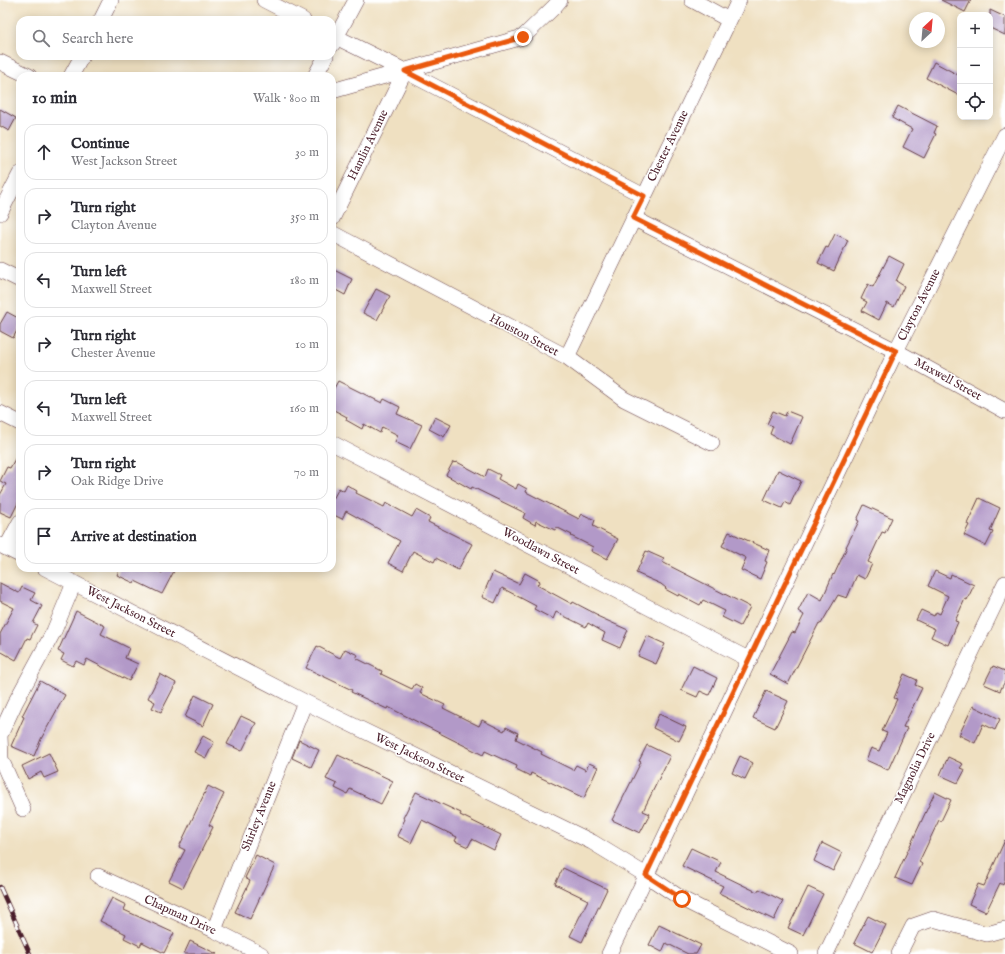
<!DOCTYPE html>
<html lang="en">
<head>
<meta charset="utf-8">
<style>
  :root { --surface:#fff; --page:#f2f2f3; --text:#2b2b33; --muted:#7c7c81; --line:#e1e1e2 }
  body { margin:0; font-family:"IM FELL English",serif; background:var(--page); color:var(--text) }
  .controls { position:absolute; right:12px; top:12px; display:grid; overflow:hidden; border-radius:8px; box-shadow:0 2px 10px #0003 }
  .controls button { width:36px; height:36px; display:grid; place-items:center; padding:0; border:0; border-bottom:1px solid var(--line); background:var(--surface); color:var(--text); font:20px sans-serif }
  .compass { position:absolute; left:909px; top:12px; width:36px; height:36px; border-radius:50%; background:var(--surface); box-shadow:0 2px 10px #0003; rotate:26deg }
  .stop { position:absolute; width:12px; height:12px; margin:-9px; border:3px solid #ea580c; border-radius:50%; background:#fff }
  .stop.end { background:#ea580c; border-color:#fff; box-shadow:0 1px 4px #0008 }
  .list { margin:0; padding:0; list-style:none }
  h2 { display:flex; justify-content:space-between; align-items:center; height:52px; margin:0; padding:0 16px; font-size:17px }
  h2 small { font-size:13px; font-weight:400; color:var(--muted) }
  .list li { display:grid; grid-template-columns:26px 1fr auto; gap:12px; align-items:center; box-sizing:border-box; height:56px; margin:0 8px 8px; padding:0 8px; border:1px solid var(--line); border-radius:12px }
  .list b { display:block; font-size:15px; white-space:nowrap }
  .list p { margin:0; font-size:13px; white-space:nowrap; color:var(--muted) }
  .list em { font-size:13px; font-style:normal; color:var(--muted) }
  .icon { flex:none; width:22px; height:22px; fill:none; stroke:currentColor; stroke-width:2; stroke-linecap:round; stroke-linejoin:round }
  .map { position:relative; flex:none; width:1005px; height:954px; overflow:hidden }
  .search { position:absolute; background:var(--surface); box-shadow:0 2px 10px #0003; left:16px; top:16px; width:320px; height:44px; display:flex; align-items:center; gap:10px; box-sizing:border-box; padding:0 14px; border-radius:12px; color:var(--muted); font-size:15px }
  .panel { position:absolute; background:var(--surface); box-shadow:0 2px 10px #0003; left:16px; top:72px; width:320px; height:500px; border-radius:12px }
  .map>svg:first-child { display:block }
</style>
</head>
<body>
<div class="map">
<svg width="1005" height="954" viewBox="0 0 1005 954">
  <rect width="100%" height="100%" fill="#fff"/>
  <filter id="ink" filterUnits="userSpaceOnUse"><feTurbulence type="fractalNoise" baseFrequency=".025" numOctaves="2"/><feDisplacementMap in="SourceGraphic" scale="8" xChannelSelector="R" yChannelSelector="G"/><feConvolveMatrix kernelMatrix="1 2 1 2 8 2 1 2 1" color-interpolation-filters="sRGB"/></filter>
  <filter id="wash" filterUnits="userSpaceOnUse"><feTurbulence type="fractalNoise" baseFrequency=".012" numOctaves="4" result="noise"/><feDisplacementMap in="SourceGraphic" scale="16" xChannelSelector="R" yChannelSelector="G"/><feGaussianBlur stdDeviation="0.9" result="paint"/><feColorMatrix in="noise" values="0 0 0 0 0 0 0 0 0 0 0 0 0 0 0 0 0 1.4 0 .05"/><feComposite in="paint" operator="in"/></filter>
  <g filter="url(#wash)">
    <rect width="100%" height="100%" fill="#efe0c1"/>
    <g id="blocks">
      <path fill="#b299c8" d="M941,0H971L965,12Z
        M990,10L1005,17V35L990,28Z
        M934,62L960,76V96L926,78Z
        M898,106L937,126L934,133L936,134L924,158L903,147L912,129L892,118Z
        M0,109L16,118L9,131L0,126Z
        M835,234L848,240L834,271L818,263L826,247L828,248Z
        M889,256L904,264L896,281L904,286L894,307L887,303L879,320L862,311L867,302L861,299L868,284L873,287Z
        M332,269L352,279L345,295L332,288Z
        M376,289L390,296L377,320L363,313Z
        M7,312L20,319V325L13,338L0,331V324Z
        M338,381L382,403L384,399L400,407L397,414L422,425L410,449L395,442L398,435L382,427L380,433L364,424L362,429L346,420L347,417L332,409V392Z
        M773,411L785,416L787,411L802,417L790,444L770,434L773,426L767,424Z
        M435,417L451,425L444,437L429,429Z
        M20,450V499L11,517L0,512V495L6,484L0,481L7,467L10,468Z
        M453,462L456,463L457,462L485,477L488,469L500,475L498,479L516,489L518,484L527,489L526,492L579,519L582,514L595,520L593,526L618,539L607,559L591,551L593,547L571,536L572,535L556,527L555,530L536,521L535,525L523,518L525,513L472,487L471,489L446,475Z
        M778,470L801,481L790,505L785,502L782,508L764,500Z
        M347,485L357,491L356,493L384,507L386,503L412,517L416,510L430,518L428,522L472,544L458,570L436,558L434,562L413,551L403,571L388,563L400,541L346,511L342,519L332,514V501L339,488L344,491Z
        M979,498L1000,508L990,531L993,532L986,546L964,535L969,525L967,524Z
        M864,505L892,518L885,533L882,532L868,562L872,564L865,579L857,575L847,598L838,595L821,624L819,623L788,684L770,674L792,632L795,633L804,615L798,611L808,592L822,600L833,574L834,575L847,547H846L859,521L857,520Z
        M729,532L769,550L765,561L767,562L760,579L741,570L746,558L722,546Z
        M646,551L664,559L662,562L750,607L740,626L722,617L725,611L703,600L700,605L679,594L678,596L665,589L666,588L661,584L636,573Z
        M120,568H153L162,573L164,568H167L174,571L162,594L135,581L134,583L117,575Z
        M935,571L950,578L951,574L974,585L967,600L965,599L955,621L958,622L948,645L931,637L935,629L916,620L921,610L934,616L936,612L940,614L948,596L928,586Z
        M493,572L519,584L525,573L540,581L537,585L572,604L573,602L598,615L597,616L628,630L620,648L602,640L605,633L588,623L586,627L556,612L553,619L534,609L536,606L502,588L495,603L482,597Z
        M0,583L19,593L22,587L35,593L31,600L42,606L33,623L37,625L30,639L27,638L16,660L0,651V634L14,608L0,601Z
        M76,611L105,626L101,634L129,648L125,658L138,664L129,681L87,659L84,665L76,661L73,666L61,660L64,654L58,651Z
        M647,636L665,644L656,664L638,656Z
        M317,646L340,658L345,649L358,655L356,658L382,671L381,674L412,689L415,684L422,688L420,693L445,705L443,708L479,726L482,720L504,731L506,727L518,733L516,739L542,752L541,754L573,770L576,765L586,770L589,763L598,767L584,798L531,773L530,776L516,769L517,766L485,751L483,755L388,707L387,709L351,692L352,690L306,668Z
        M693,666L717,678L709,695L700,691L697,697L681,690Z
        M993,666L1005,671V681L1000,691L984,684Z
        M160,674L176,683L161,712L152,708L155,702L148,698Z
        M904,674L917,680L915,685L922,688L903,727L907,728L888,770L866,760L871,748L879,751L887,733L882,731L897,699L894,698Z
        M40,681L65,695L41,739L34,756L11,746L24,717L22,716Z
        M766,691L788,701L775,728L753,718Z
        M195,695L213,704L203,726L185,717Z
        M973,706L1000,719L995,730L983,724L975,743L959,735Z
        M659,714L686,727L679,741L653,728Z
        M241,716L256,723L242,751L227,744Z
        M203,736L214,742L206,758L194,752Z
        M299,740L319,750L311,767L292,758Z
        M647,745L670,756L643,811L650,814L640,833L612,820L641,762L639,761Z
        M49,753L58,772L44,778L41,772L28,779L22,766Z
        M338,755L393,781L381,804L350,789L347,794L335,788L337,784L326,779Z
        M740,756L753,763L745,779L732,773Z
        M948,757L963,764L960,768L965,770L958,783L940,775Z
        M208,786L224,794L209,825L213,827L183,888L169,881L185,850L179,847Z
        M416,792L461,813L460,815L501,835L494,850L472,839L468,847L455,841L457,837L422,820L411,843L397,836L405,819L403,818Z
        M935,792L951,800L941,821L939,820L919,862L922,864L912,885L895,878Z
        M1005,840V880L1003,885L1000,883L986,912L969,904L978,884L984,886Z
        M822,843L842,853L833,871L814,861Z
        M691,848L721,862L716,872L757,892L759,889L783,901L774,920L719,893L723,886L682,866Z
        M256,855L275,865L250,919L235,912L250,881L245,878Z
        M563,868L607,889L582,942L570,936L588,900L555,884Z
        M808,887L823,894L803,935L788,928Z
        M112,898L126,905L124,910L174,933L164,953L142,942L140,946L124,938L126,934L100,921Z
        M868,916L886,925L872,952L854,943Z
        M659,925L701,945L696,954H688L666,943L662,952L649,945Z
        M190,941L217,954H184Z"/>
    </g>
  </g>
  <g filter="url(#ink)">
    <use href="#blocks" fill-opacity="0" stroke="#633c42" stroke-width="1"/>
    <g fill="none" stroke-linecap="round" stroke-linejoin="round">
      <defs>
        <path id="minor" d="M264,0L303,20
          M692,0L729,20
          M101,20L111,0
          M332,35L405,71L644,196
          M332,45L356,0
          M0,62L29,76
          M71,76L82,56
          M315,76L326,56
          M332,91L523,37L554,7L560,0
          M0,213L20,174
          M633,218L896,351L1005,411
          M332,219L405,71
          M332,233L567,357L624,399L712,443
          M0,270L20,280
          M567,357L739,0
          M0,413L20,423
          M332,443L750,660
          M0,545L20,555
          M6,548L20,522
          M45,568L305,702L592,842L646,875L682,899L791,954
          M0,735L15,703L54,631L74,583
          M0,736L1,759L23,809
          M98,876L214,930L261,954
          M214,930L305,702
          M609,954L896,351L1005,135
          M826,954L1005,583
          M899,954L913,926L933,919L987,934L1005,929"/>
      </defs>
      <use href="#minor" stroke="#633c42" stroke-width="16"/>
      <use href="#minor" stroke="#fff" stroke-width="15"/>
      <defs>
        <path id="rail" d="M0,887L30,954"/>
      </defs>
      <use href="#rail" stroke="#4a1f2b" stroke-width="4.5"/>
      <use href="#rail" stroke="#fff" stroke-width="3" stroke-dasharray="9" stroke-linecap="butt"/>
    </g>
  </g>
  <g fill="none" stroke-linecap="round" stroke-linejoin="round" filter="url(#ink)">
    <path stroke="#ea580c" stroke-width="5" d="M523,37L405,71L644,196L633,218L896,351L646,875L682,899"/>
  </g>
  <g text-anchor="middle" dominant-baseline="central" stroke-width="3" stroke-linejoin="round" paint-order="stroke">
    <g font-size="12" fill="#4a1f2b" stroke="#fff">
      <text transform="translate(368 145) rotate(-64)">Hamlin Avenue</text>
      <text transform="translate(668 146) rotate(-64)">Chester Avenue</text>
      <text transform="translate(919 305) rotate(-63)">Clayton Avenue</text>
      <text transform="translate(524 335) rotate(28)">Houston Street</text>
      <text transform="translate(948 379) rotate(29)">Maxwell Street</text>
      <text transform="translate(541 551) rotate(28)">Woodlawn Street</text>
      <text transform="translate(131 612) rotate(27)">West Jackson Street</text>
      <text transform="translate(420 758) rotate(26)">West Jackson Street</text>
      <text transform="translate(915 768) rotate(-64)">Magnolia Drive</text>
      <text transform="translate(259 816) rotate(-68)">Shirley Avenue</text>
      <text transform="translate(180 915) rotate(25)">Chapman Drive</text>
    </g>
  </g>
</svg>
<div class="controls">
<button>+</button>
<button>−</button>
<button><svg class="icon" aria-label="locate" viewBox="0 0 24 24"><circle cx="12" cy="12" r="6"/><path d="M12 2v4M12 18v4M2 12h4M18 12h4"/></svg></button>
</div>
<svg class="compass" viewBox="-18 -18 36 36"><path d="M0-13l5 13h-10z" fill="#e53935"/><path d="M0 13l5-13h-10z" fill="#7c7c81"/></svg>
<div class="stop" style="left:682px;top:899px"></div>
<div class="stop end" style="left:523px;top:37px"></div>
<div class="search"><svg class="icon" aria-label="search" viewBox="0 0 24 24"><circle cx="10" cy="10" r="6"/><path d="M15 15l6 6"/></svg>Search here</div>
<section class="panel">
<h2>10 min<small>Walk · 800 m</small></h2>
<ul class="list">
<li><svg class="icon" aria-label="ahead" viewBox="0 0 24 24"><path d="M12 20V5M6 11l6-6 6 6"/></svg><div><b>Continue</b><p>West Jackson Street</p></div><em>30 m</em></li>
<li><svg class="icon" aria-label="right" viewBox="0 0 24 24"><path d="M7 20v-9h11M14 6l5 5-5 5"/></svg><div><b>Turn right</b><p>Clayton Avenue</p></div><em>350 m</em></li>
<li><svg class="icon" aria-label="left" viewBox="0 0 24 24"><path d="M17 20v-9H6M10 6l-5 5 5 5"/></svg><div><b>Turn left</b><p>Maxwell Street</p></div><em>180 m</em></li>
<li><svg class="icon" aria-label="right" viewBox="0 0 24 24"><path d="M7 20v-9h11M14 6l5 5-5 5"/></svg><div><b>Turn right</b><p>Chester Avenue</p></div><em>10 m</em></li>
<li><svg class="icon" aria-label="left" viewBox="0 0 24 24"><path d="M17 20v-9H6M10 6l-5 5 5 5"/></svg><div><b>Turn left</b><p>Maxwell Street</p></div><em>160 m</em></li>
<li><svg class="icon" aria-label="right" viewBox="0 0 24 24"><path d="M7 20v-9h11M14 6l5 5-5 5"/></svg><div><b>Turn right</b><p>Oak Ridge Drive</p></div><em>70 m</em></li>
<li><svg class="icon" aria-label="arrive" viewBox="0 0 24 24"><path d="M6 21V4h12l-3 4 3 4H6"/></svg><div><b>Arrive at destination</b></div></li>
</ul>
</section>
</div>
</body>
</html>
